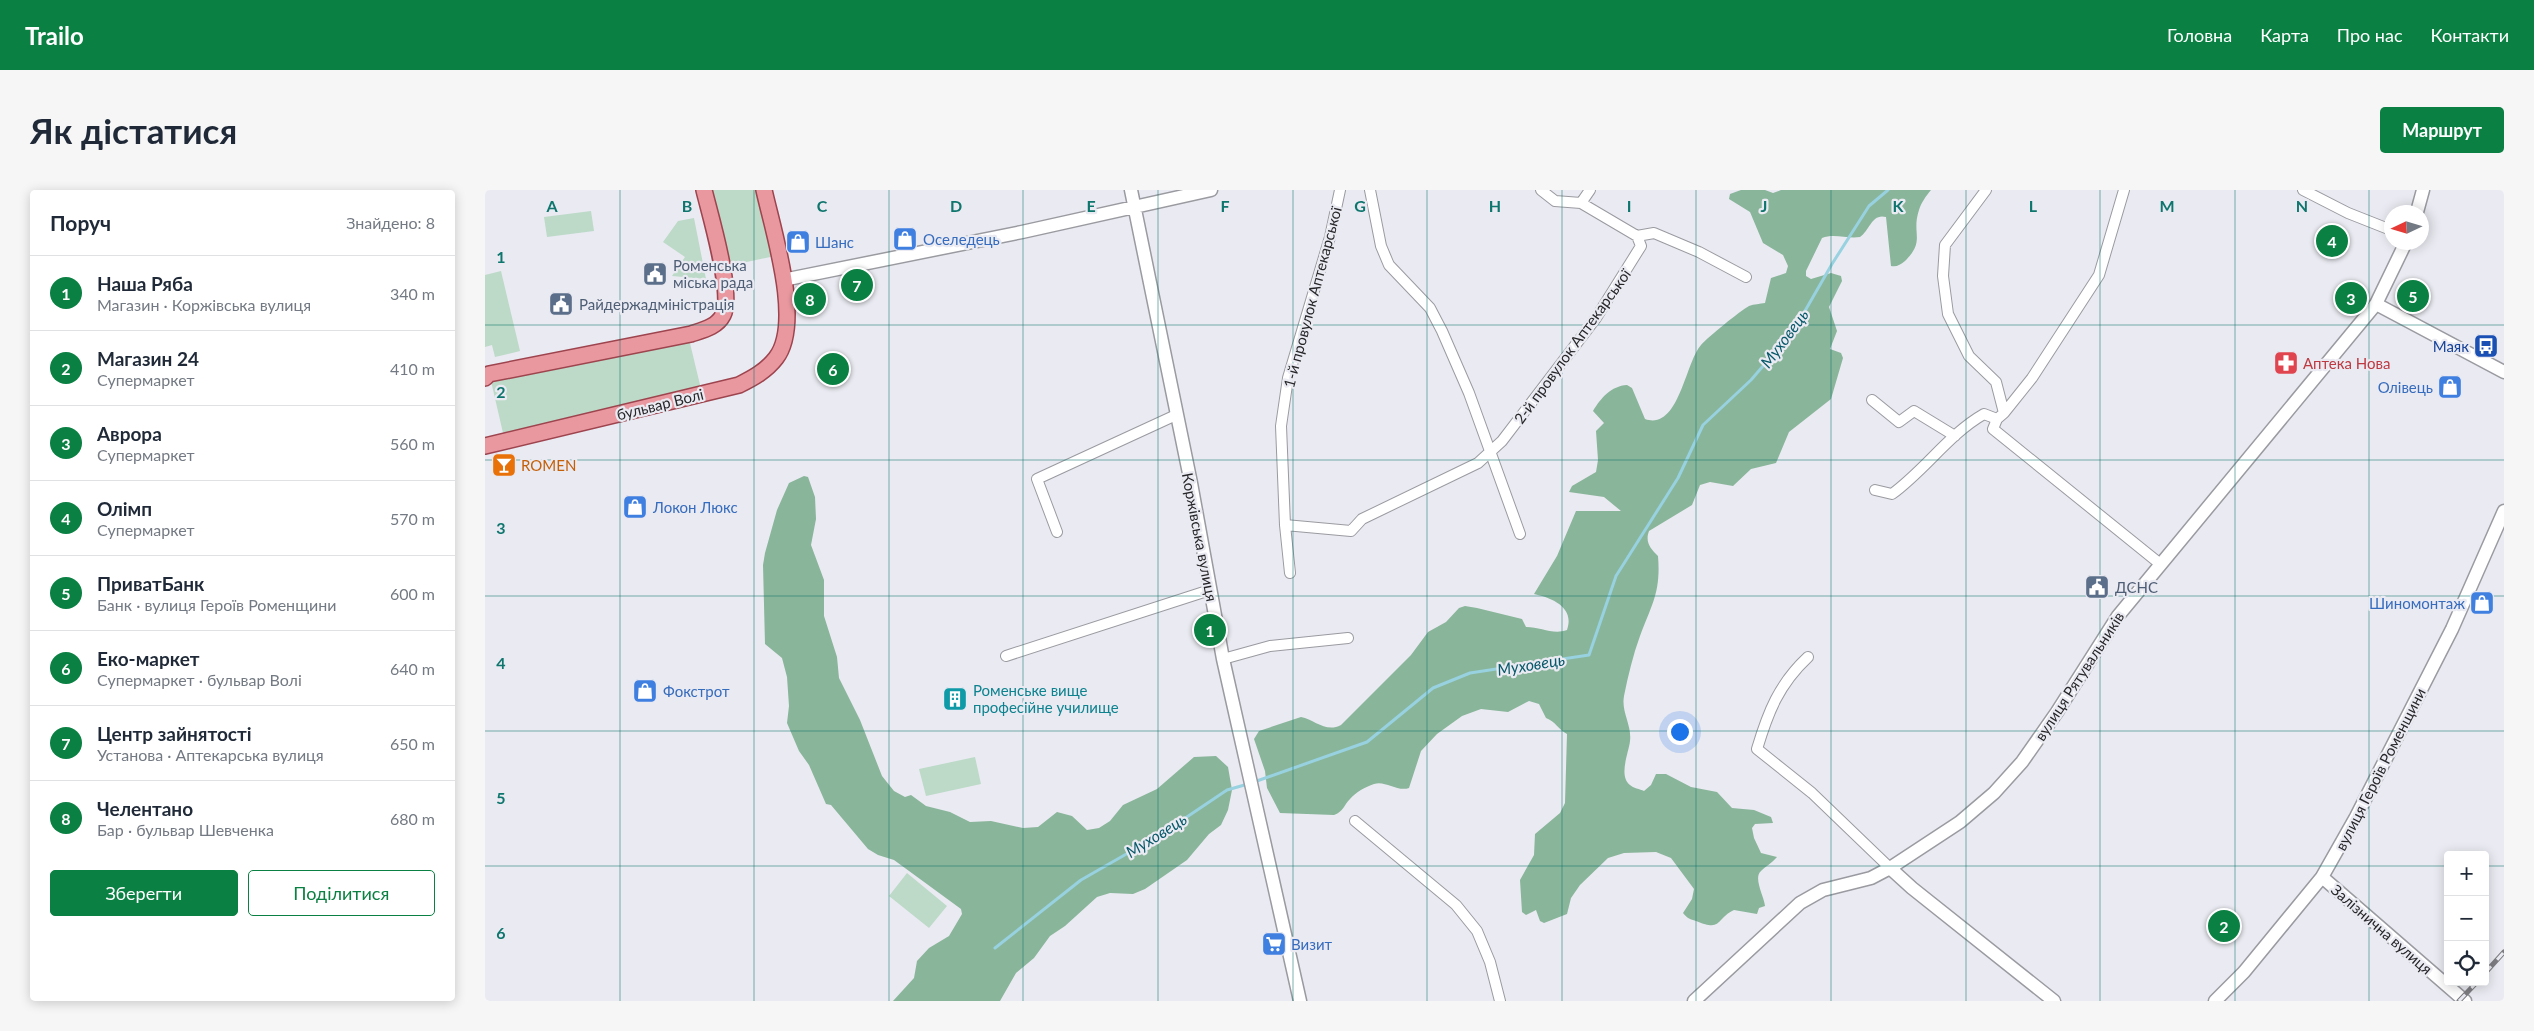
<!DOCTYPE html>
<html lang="uk">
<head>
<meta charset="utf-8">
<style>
  :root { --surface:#fff; --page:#f6f6f7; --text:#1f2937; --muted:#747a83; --line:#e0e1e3; --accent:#0b8043 }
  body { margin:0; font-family:Lato,sans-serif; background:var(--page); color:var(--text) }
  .controls { position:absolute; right:15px; bottom:15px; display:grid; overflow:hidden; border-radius:5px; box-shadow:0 2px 12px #0003 }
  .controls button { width:45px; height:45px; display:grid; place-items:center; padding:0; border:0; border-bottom:1px solid var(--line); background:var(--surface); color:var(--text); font:25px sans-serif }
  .compass { position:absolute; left:1899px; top:15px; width:45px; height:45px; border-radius:50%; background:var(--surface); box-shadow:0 2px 12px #0003; rotate:266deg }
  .you { position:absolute; left:1194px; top:541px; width:18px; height:18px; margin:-12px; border:4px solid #fff; border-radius:50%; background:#1a73e8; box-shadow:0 0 0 8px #1a73e833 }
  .badge { display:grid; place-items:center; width:32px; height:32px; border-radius:50%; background:var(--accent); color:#fff; font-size:16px; font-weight:700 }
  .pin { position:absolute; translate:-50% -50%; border:2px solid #fff; box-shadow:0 1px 5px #0006 }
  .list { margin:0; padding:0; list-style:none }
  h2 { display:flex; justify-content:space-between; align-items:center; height:65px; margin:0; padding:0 20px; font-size:21px }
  h2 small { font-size:16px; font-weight:400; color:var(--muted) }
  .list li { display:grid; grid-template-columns:32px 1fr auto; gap:15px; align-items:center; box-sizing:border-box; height:75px; padding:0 20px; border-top:1px solid var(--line) }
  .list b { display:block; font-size:19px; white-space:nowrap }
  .list p { margin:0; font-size:16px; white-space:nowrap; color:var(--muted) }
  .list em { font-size:16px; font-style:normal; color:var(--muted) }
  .actions { display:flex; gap:10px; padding:15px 20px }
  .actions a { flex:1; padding:11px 0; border:1px solid var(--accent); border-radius:5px; text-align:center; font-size:18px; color:var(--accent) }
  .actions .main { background:var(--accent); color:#fff }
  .icon { flex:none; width:28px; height:28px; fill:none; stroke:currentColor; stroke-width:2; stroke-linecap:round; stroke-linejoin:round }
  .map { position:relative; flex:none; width:2019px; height:811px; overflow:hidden; border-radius:5px }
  header { display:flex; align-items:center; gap:30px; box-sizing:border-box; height:70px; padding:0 25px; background:var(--accent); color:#fff }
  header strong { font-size:24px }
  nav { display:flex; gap:28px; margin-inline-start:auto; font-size:18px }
  .intro { display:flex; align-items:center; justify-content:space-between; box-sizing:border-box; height:120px; padding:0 30px }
  h1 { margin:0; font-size:35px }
  .button { padding:12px 22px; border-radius:5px; background:var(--accent); color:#fff; font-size:18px; font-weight:700 }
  main { display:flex; gap:30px; padding:0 30px }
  aside { flex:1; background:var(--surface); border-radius:5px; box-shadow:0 2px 12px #0003 }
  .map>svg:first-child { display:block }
</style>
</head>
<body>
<header>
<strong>Trailo</strong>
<nav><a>Головна</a><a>Карта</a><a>Про нас</a><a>Контакти</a></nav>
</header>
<div class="intro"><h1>Як дістатися</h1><a class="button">Маршрут</a></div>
<main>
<aside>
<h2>Поруч<small>Знайдено: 8</small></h2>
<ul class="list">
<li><span class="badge">1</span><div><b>Наша Ряба</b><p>Магазин · Коржівська вулиця</p></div><em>340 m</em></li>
<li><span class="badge">2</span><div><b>Магазин 24</b><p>Супермаркет</p></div><em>410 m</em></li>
<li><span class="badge">3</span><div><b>Аврора</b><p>Супермаркет</p></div><em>560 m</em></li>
<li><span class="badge">4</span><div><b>Олімп</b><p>Супермаркет</p></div><em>570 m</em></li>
<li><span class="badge">5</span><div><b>ПриватБанк</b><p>Банк · вулиця Героїв Роменщини</p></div><em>600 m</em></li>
<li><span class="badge">6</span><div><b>Еко-маркет</b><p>Супермаркет · бульвар Волі</p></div><em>640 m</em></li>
<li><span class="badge">7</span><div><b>Центр зайнятості</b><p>Установа · Аптекарська вулиця</p></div><em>650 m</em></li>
<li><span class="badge">8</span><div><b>Челентано</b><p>Бар · бульвар Шевченка</p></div><em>680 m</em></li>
</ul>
<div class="actions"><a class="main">Зберегти</a><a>Поділитися</a></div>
</aside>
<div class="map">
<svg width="2019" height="811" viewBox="0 0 2019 811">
  <rect width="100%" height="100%" fill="#eaeaf2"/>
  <path fill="#bcdac7" d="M226,0H275L290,66L243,76Z
    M106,21L109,41L62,47L59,27Z
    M209,28L221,89L187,86L200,67L178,52L193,31Z
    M16,81L35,161L10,167L7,155L0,157V85Z
    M204,149L216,199L18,243L6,191Z
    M490,567L496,594L441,606L434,579Z
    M422,683L462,716L444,738L404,706Z"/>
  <path fill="#89b59a" d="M1256,0H1280L1288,3L1296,0H1446C1441,6 1436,13 1434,20C1426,44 1441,50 1420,71C1415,75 1412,77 1406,76L1401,27C1387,23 1385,40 1375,47C1362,49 1349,43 1337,48L1321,81V86L1326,89L1346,83L1356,86L1357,91L1344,117L1352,141L1345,159L1356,163L1358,168L1346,209L1304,242L1291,273L1266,279L1248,296L1225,292L1215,295L1207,315L1164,341C1160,352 1165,358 1173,366C1176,402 1167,414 1155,446C1148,465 1143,486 1139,506C1136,522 1147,535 1145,551C1144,562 1133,586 1145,595C1148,598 1155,599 1159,601L1166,595L1171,584H1181L1206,597L1232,602L1247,618L1269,620L1286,627L1288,633L1270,634L1267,638L1269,648L1276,663L1292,667C1287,673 1281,676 1276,681C1268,688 1279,706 1280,716L1274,718L1272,724L1249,720C1230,729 1238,742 1211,731C1205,729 1203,729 1198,723L1207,709L1209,699L1186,668L1171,662L1139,663L1123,668L1095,695L1086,708L1082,724L1059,733L1055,731L1051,720L1041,725L1037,722L1035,690L1049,665L1050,644L1075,623L1080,613L1082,544C1074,540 1070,531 1061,528L1054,514L1044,511L1023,522L996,519L977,526L952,544L936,561L924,598C912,602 900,590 889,594C880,597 871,602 865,609C859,615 858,622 849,625L795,623L782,598L780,581L769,549L774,541L816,527C830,530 841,543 856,535L926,465L943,442L961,432L974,418L980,416L992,418L1037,429L1041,437C1056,437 1068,445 1082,440C1090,417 1067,408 1049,404L1072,366L1091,321H1136L1119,307L1084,302L1087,296L1111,282L1113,270L1111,241L1119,233L1108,221C1116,208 1126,196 1142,195L1147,198L1160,229C1194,241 1200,173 1216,155C1223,147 1255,121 1264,116C1269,114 1275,114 1280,113L1286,88L1301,83L1303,76L1298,65L1278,53L1265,22L1244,9L1245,4Z
    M319,286L323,287L330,307L331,329L326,355L339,390V426L352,467L354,488L375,530L397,586L409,601L420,607L426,605L441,616L465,622L485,632L506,631L538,638L553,637L572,622L587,626L602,640L614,638L625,631L638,615L672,599L709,567L731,566L743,577L747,600L743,620L736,635L724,644L702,670L660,699L648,704L625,703L612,707L580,736L565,746L549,768L531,783L515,811H408L429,788L432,771L444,758L464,746L477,724L476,719L409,670L393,665L383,659L346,615L341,614L324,575L314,561L302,533L304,516L302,487L297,468L280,454L278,375L280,363L292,320L304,293Z"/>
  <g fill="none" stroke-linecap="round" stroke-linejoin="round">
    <path stroke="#98d1e0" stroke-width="3" d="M769,592L882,552L948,498L985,483L1104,465L1131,386L1193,288L1218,235L1266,190L1309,140L1347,74L1384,16L1403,0
      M510,758L596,690L678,643L742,600L763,594"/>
    <defs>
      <path id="minor" d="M885,0L896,56L904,75L945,118L957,141L984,203L1035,344
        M1056,0L1070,11L1096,13
        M1105,0L1096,13L1152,46L1169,43L1214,62L1261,87
        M1818,0L1863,23L1906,40
        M1387,210L1414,232L1429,221L1470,246
        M1519,223L1547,188L1614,85L1639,0
        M1512,229L1508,239L1674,373
        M1390,300L1407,304C1440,280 1464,244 1499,224L1512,229L1519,223L1511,192L1484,166L1463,124L1458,86L1460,55L1501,0
        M800,335L866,341L877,329L993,273L1017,251L1111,128L1156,56L1152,46
        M572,342L552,289L691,225
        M805,383L800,335L796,236L803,188L845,47L855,0
        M521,466L725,400
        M1323,467C1294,494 1283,522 1272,559L1327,603L1405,678
        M738,469L785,456L863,448
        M870,631L971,715L992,741L1005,772L1015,811"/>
      <path id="tertiary" d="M646,0L706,293L738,469L815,811
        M1932,22L1938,0
        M298,90L537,42L726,0
        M1891,114L2019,182
        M1405,678L1427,698L1569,811
        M1837,687L1980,811
        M1209,811L1315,713L1338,700L1386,688L1405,678L1475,632L1509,603L1537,572L1572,522L1633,426L1891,114L1921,52
        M1730,811L1759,782L1837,687L1871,627L1967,439L2019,321"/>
      <path id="primary" d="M0,188L4,184L206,144C218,140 232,137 238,125C249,104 225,25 219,0
        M0,256L254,195C268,188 281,181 291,168C318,133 288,41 279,0"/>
    </defs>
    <use href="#minor" stroke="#9a9aa1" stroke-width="12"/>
    <use href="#tertiary" stroke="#9a9aa1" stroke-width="15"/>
    <use href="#primary" stroke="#9d444e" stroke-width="18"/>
    <use href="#minor" stroke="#fff" stroke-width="10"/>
    <use href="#tertiary" stroke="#fff" stroke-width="12"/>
    <use href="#primary" stroke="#ea98a0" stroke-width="15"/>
    <defs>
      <path id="rail" d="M2000,783L2019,762
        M1974,811L1992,792"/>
    </defs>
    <use href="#rail" stroke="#7d7d82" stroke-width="5"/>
    <use href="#rail" stroke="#eaeaf2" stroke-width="3" stroke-dasharray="9" stroke-linecap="butt"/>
  </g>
  <path fill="none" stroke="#0f766e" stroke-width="1" stroke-opacity="0.55" d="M135,0V811M269,0V811M404,0V811M538,0V811M673,0V811M808,0V811M942,0V811M1077,0V811M1211,0V811M1346,0V811M1481,0V811M1615,0V811M1750,0V811M1884,0V811M0,135H2019M0,270H2019M0,406H2019M0,541H2019M0,676H1963M2000,676H2019"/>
  <defs>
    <symbol id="shop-square" viewBox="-11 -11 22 22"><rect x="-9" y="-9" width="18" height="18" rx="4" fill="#3f7fe0" stroke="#eaeaf2"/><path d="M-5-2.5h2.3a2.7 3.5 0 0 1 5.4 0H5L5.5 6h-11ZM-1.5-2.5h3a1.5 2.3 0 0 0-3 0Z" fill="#fff"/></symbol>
    <symbol id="civic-square" viewBox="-11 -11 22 22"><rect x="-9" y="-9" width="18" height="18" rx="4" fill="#5c6f8a" stroke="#eaeaf2"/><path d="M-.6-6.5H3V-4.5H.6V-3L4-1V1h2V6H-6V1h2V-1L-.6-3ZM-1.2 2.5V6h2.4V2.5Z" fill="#fff"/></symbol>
    <symbol id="bus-square" viewBox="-11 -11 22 22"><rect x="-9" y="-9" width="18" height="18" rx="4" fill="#1a4fb4" stroke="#eaeaf2"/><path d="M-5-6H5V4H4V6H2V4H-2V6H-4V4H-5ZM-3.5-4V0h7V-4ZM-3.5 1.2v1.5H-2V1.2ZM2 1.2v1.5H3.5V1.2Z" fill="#fff"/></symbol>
    <symbol id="pharmacy-square" viewBox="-11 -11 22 22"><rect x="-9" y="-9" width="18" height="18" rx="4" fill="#e0444e" stroke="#eaeaf2"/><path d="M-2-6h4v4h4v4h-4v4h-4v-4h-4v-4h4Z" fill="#fff"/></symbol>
    <symbol id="bar-square" viewBox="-11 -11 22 22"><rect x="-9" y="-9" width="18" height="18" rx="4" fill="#e8710a" stroke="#eaeaf2"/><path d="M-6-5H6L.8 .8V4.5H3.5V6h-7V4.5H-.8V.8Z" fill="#fff"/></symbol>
    <symbol id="building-square" viewBox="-11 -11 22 22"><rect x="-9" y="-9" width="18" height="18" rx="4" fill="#0f9aa8" stroke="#eaeaf2"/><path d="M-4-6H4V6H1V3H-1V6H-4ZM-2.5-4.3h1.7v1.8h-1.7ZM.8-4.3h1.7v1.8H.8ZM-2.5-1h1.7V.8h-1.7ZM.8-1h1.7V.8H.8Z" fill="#fff"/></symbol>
    <symbol id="supermarket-square" viewBox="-11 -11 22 22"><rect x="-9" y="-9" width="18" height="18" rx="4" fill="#3f7fe0" stroke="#eaeaf2"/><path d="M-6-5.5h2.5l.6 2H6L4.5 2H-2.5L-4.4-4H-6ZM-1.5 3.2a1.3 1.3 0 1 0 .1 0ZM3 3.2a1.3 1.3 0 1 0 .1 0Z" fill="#fff"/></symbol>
  </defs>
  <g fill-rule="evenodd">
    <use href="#shop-square" x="406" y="35" width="28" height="28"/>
    <use href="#shop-square" x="299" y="38" width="28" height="28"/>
    <use href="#civic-square" x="156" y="70" width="28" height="28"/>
    <use href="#civic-square" x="62" y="100" width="28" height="28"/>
    <use href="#bus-square" x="1987" y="142" width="28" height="28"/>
    <use href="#pharmacy-square" x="1787" y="159" width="28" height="28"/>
    <use href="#shop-square" x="1951" y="183" width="28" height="28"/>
    <use href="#bar-square" x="5" y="261" width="28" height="28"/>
    <use href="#shop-square" x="136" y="303" width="28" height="28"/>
    <use href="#civic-square" x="1598" y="383" width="28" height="28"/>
    <use href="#shop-square" x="1983" y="399" width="28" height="28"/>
    <use href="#shop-square" x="146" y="487" width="28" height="28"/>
    <use href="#building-square" x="456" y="495" width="28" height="28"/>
    <use href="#supermarket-square" x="775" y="740" width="28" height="28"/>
  </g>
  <g text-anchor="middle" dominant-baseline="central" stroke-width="4.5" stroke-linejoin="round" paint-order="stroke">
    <g font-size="15" fill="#366cbe" stroke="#eaeaf2" text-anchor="start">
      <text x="438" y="49">Оселедець</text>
      <text x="330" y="52">Шанс</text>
      <text x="1948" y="197" text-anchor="end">Олівець</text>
      <text x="168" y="317">Локон Люкс</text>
      <text x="1980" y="413" text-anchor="end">Шиномонтаж</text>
      <text x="178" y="501">Фокстрот</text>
      <text x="806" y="754">Визит</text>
    </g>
    <g font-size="15" fill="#4e5e75" stroke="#eaeaf2" text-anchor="start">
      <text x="188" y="75">Роменська<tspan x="188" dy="17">міська рада</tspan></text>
      <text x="94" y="114">Райдержадміністрація</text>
      <text x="1630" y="397">ДСНС</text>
    </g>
    <g font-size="15" fill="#27272a" stroke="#eaeaf2">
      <text transform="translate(827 107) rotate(-75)">1-й провулок Аптекарської</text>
      <text transform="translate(1087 156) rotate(-54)">2-й провулок Аптекарської</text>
      <text transform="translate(175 214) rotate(-14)">бульвар Волі</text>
      <text transform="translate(715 347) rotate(79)">Коржівська вулиця</text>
      <text transform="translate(1594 486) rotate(-57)">вулиця Рятувальників</text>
      <text transform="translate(1895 579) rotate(-63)">вулиця Героїв Роменщини</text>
      <text transform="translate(1897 739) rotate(41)">Залізнична вулиця</text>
    </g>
    <g font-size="15" fill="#164399" stroke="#eaeaf2" text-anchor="end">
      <text x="1984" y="156">Маяк</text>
    </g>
    <g font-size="15" fill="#be3a42" stroke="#eaeaf2" text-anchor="start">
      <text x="1818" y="173">Аптека Нова</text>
    </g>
    <g font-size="15" fill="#c56008" stroke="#eaeaf2" text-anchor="start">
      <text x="36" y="275">ROMEN</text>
    </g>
    <g font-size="15" fill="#0d838f" stroke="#eaeaf2" text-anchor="start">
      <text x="488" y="500">Роменське вище<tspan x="488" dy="17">професійне училище</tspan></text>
    </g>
    <g font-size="16" font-style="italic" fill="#075969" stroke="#eaeaf2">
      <text transform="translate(1299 148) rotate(-53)">Муховець</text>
      <text transform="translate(1046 474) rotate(-9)">Муховець</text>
      <text transform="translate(671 645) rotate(-32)">Муховець</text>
    </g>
  </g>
  <g font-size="16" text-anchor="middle" font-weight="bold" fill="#0f766e" stroke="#eaeaf2" stroke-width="4.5" stroke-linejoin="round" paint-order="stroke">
    <text x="67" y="22">A</text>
    <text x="202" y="22">B</text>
    <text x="337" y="22">C</text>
    <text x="471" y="22">D</text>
    <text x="606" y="22">E</text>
    <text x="740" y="22">F</text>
    <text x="875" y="22">G</text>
    <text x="1010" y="22">H</text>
    <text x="1144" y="22">I</text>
    <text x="1279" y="22">J</text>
    <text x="1413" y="22">K</text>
    <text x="1548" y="22">L</text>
    <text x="1682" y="22">M</text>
    <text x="1817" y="22">N</text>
    <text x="16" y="73">1</text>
    <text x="16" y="208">2</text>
    <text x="16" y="344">3</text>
    <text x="16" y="479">4</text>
    <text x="16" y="614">5</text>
    <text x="16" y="749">6</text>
  </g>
</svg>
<div class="controls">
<button>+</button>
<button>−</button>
<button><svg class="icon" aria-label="locate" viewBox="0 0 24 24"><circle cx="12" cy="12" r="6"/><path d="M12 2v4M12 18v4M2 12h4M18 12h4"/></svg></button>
</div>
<svg class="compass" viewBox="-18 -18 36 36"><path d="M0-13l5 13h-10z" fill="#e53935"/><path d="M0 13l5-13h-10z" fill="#747a83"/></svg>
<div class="you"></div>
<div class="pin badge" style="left:725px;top:440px">1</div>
<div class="pin badge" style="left:1739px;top:736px">2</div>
<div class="pin badge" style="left:1866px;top:108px">3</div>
<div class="pin badge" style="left:1847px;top:51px">4</div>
<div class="pin badge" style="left:1928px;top:106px">5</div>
<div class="pin badge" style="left:348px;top:179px">6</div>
<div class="pin badge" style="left:372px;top:95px">7</div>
<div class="pin badge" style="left:325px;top:109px">8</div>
</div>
</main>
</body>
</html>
